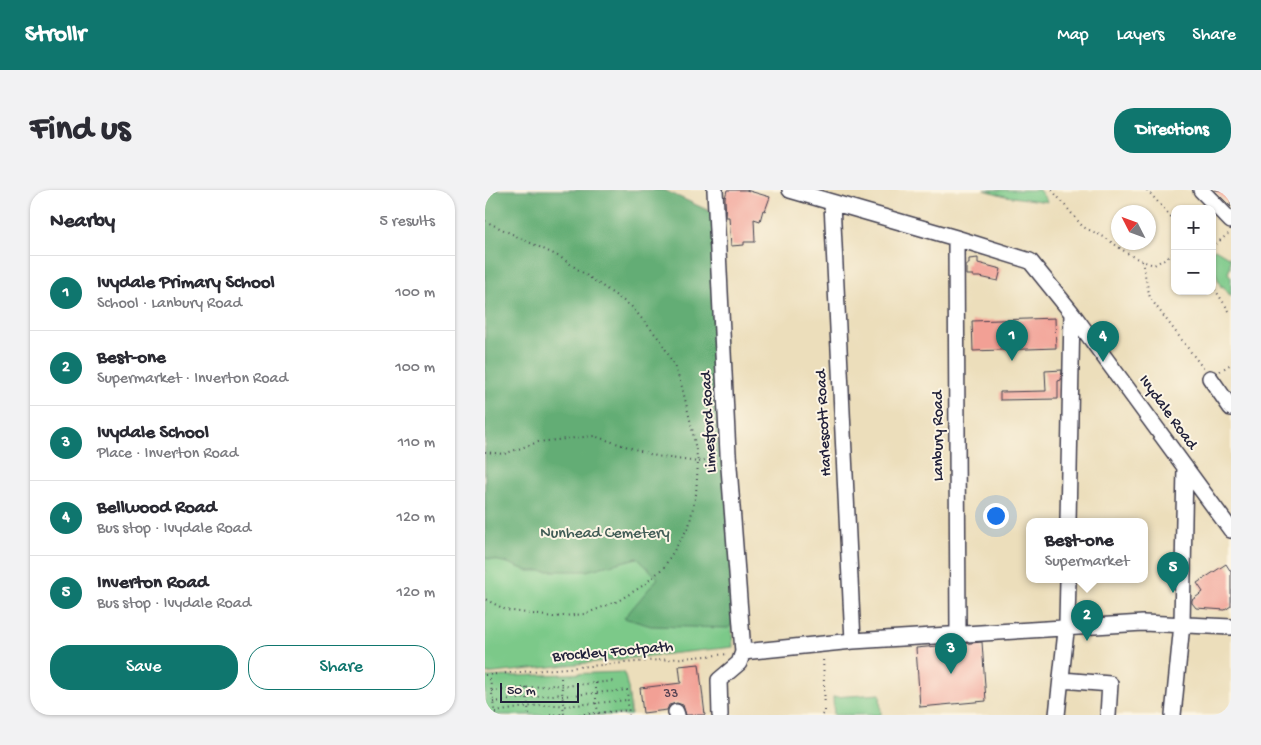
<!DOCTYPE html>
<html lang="en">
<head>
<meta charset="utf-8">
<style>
  :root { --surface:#fff; --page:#f2f2f3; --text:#2b2b33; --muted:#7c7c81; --line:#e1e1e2; --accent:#0f766e }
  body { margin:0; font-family:"Gochi Hand",sans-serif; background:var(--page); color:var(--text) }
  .controls { position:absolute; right:15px; top:15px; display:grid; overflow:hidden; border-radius:10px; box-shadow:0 1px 4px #0004 }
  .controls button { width:45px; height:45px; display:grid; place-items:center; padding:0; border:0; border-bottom:1px solid var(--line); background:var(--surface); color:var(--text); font:25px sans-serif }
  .compass { position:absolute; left:626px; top:15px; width:45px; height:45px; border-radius:50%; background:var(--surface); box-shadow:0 1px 4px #0004; rotate:312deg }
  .scale { position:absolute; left:15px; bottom:12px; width:79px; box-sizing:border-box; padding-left:5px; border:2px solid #22223b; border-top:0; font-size:14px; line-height:18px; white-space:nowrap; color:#22223b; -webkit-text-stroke:4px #fcf5e5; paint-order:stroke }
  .you { position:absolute; left:510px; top:325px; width:18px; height:18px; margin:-12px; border:4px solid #fff; border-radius:50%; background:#1a73e8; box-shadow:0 0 0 8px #1a73e833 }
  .badge { display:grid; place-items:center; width:32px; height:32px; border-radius:50%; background:var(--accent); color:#fff; font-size:16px; font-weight:700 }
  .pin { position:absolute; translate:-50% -41px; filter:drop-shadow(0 1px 2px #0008) }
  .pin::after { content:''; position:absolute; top:26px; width:18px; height:15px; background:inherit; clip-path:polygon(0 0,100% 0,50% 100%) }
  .popup { position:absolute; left:541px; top:328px; width:122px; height:65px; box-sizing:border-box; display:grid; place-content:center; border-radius:10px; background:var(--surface); filter:drop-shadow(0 1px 4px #0005); font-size:16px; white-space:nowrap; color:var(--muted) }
  .popup b { font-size:19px; color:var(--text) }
  .popup::after { content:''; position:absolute; left:50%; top:100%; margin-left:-10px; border:10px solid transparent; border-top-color:var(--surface) }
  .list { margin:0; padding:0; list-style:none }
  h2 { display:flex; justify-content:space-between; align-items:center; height:65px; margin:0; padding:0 20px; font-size:21px }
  h2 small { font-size:16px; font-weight:400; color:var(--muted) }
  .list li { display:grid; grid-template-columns:32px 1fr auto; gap:15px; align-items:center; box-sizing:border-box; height:75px; padding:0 20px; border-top:1px solid var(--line) }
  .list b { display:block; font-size:19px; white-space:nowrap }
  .list p { margin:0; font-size:16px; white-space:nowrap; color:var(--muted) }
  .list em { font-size:16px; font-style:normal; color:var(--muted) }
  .actions { display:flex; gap:10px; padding:15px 20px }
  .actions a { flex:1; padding:11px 0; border:1px solid var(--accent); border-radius:20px; text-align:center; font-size:18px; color:var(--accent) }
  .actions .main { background:var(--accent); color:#fff }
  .map { position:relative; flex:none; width:746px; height:525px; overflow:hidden; border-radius:20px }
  header { display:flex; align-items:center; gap:30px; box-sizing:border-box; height:70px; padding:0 25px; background:var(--accent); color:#fff }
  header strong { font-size:24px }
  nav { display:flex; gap:28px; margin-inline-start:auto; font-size:18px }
  .intro { display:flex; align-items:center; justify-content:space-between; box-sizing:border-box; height:120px; padding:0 30px }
  h1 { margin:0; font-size:35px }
  .button { padding:12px 22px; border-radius:20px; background:var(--accent); color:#fff; font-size:18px; font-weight:700 }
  main { display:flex; gap:30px; padding:0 30px }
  aside { flex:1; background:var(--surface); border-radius:20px; box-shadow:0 1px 4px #0004 }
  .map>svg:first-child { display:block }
</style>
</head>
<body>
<header>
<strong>Strollr</strong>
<nav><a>Map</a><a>Layers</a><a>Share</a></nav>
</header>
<div class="intro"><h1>Find us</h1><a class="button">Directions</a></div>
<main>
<aside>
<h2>Nearby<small>5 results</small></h2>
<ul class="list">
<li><span class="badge">1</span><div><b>Ivydale Primary School</b><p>School · Lanbury Road</p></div><em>100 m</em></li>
<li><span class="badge">2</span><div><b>Best-one</b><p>Supermarket · Inverton Road</p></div><em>100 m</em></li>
<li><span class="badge">3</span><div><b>Ivydale School</b><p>Place · Inverton Road</p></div><em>110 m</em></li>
<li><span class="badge">4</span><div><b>Bellwood Road</b><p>Bus stop · Ivydale Road</p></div><em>120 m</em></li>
<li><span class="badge">5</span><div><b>Inverton Road</b><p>Bus stop · Ivydale Road</p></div><em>120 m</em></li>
</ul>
<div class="actions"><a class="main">Save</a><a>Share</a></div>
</aside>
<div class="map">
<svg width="746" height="525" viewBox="0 0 746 525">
  <rect width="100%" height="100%" fill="#fcf5e5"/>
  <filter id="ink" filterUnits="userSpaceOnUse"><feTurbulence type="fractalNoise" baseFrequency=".02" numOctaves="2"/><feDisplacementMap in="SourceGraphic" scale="10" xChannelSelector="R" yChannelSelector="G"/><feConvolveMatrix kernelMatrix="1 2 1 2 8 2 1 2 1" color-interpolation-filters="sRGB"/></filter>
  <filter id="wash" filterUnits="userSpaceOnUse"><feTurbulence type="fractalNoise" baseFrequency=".0096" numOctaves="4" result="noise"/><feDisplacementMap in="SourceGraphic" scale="20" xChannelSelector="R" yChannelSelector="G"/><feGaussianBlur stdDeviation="1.12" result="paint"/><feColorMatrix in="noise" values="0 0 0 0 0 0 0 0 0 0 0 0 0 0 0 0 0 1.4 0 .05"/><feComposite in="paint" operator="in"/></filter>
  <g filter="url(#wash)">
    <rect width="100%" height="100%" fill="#ecdebb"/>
    <path fill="#7bc989" stroke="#4e7662" d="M0,0L221,30L248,457L0,484Z
      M500,0H554L563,12L520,6Z
      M730,59L745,68V78L743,83L746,87V107L738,96L736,97L727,74V61Z
      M139,482L143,498L146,525H0V487Z
      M395,504L396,525H349L348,507Z"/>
    <path fill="#64ad75" stroke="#436858" d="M0,0H179L231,24L255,428L243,438L166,436L139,428L173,388L152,368L101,381H43L23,373L0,368Z"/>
    <g id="blocks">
      <path fill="#f2a095" d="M242,0H261L285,7L280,21L278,20L275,31L269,29L270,52H259V55L246,56L244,27H241L240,8Z
        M729,0H746V17Z
        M493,68V73L516,79L513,91L495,87H488V85H481V74H484V69Z
        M570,128L571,158L488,161L487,131Z
        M577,180L576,190L573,191V209L515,210V202L561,201L560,181Z
        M741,374L746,382V416L740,420L711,418L707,413V410L718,402L712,393Z
        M497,452L501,511L435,517L431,458Z
        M214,474L220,525H201L198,515L192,513L184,515L182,520L158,523L155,498L196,493L194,476Z"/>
    </g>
  </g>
  <g filter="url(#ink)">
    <use href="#blocks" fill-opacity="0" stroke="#403e4e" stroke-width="1"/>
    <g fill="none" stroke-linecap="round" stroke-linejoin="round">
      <defs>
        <path id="minor" d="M230,0L243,264L258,462L254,473L234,490L235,525
          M305,0L471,48L545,71L587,123L746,340
          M716,0L746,31
          M347,13L368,451
          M471,48L473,445
          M725,188L746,218
          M583,332L587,123
          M258,462L368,451L658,433L746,437
          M577,490L625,494L623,525
          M191,522L192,525
          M572,525L582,432L583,390
          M688,525L697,434L700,277"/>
      </defs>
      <use href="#minor" stroke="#403e4e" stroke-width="18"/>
      <path stroke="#403e4e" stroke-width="2" stroke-dasharray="1 4" stroke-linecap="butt" d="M567,0L598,37L619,47L645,65L657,71L669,75L690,63
        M662,0L690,31
        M0,31L75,67L146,116L176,151L189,175L197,197L207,238L213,272L211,304L204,336L179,377L159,395L133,411L100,424L68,427L21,420L0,409
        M727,57L743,44
        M657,71L665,108L718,178
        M727,95L746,124
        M735,181L746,174
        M0,262L19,264L53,252L109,246L171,266L213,272L231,267
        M0,485L244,464
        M76,488L79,525
        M5,489L10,525
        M111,493V513L114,525
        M41,498L44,525
        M7,501L69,495L79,496L129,491
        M77,506L142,500L144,525
        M8,512L76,504
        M10,522C32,519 58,512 80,516L143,510
        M65,525L79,524
        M89,525L144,520
        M337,525L340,521L338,466"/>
      <use href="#minor" stroke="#fff" stroke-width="15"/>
    </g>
  </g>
  <g text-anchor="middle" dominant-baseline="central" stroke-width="4" stroke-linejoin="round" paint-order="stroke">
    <g font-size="14" fill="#564252">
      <text x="186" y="504">33</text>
    </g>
    <g font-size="16" fill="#22223b" stroke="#fcf5e5">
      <text transform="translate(682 223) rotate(54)">Ivydale Road</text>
      <text transform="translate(225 232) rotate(-93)">Limesford Road</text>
      <text transform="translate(340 233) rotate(-93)">Harlescott Road</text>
      <text transform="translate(454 246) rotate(-90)">Lanbury Road</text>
      <text transform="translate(128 463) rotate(-5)">Brockley Footpath</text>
    </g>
    <g font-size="16" fill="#415c56" stroke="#fcf5e5">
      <text x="120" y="344">Nunhead Cemetery</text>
    </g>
  </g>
</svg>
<div class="controls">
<button>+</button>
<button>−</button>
</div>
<svg class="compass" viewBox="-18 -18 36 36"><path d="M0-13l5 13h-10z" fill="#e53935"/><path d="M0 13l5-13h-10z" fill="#7c7c81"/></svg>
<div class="scale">50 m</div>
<div class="you"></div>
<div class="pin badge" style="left:527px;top:171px">1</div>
<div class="pin badge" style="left:602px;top:451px">2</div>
<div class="popup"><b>Best-one</b>Supermarket</div>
<div class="pin badge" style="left:466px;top:484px">3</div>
<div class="pin badge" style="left:618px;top:172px">4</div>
<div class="pin badge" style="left:688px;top:403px">5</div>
</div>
</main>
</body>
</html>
